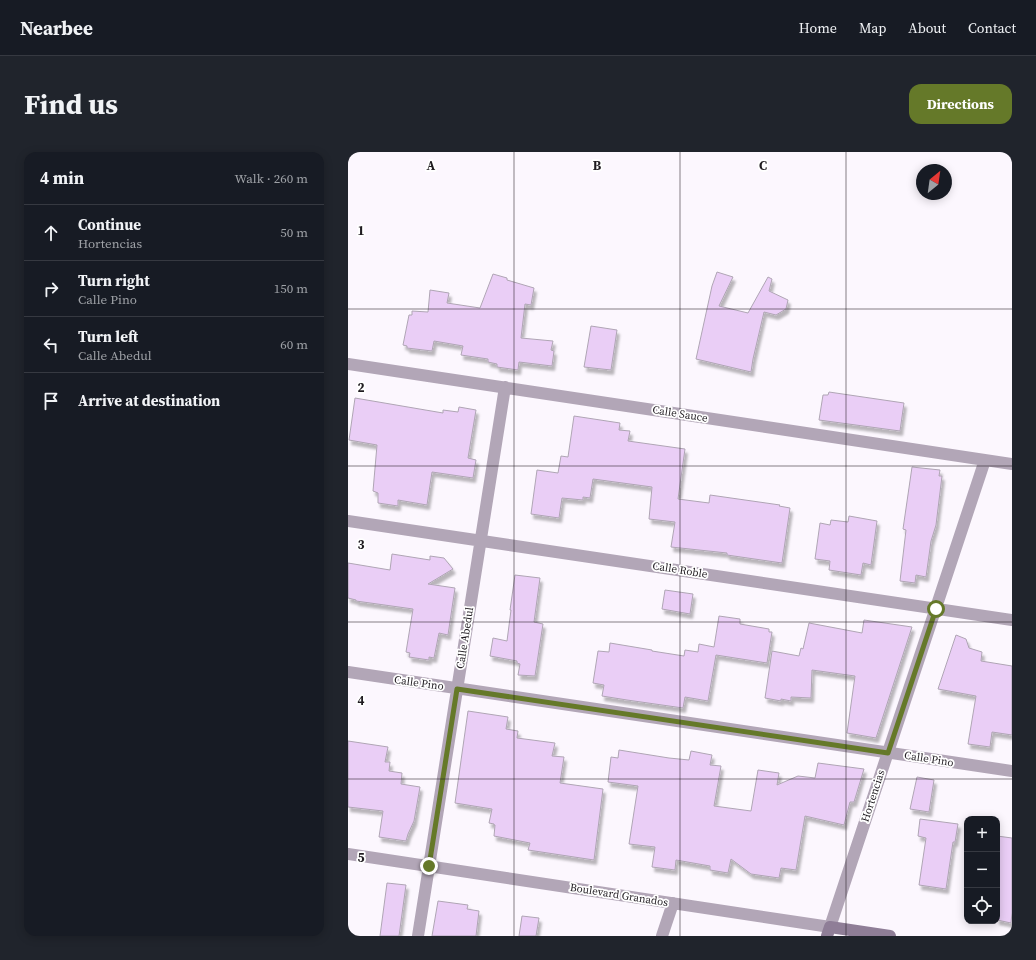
<!DOCTYPE html>
<html lang="en">
<head>
<meta charset="utf-8">
<style>
  :root { --surface:#171b24; --page:#20242c; --text:#f1f3f6; --muted:#9ea1a6; --line:#363941; --accent:#657929 }
  body { margin:0; font-family:"Source Serif 4",serif; background:var(--page); color:var(--text) }
  .controls { position:absolute; right:12px; bottom:12px; display:grid; overflow:hidden; border-radius:8px; box-shadow:0 2px 10px #0003 }
  .controls button { width:36px; height:36px; display:grid; place-items:center; padding:0; border:0; border-bottom:1px solid var(--line); background:var(--surface); color:var(--text); font:20px sans-serif }
  .compass { position:absolute; left:568px; top:12px; width:36px; height:36px; border-radius:50%; background:var(--surface); box-shadow:0 2px 10px #0003; rotate:29deg }
  .stop { position:absolute; width:12px; height:12px; margin:-9px; border:3px solid #657929; border-radius:50%; background:#fff }
  .stop.end { background:#657929; border-color:#fff; box-shadow:0 1px 4px #0008 }
  .list { margin:0; padding:0; list-style:none }
  h2 { display:flex; justify-content:space-between; align-items:center; height:52px; margin:0; padding:0 16px; font-size:17px }
  h2 small { font-size:13px; font-weight:400; color:var(--muted) }
  .list li { display:grid; grid-template-columns:26px 1fr auto; gap:12px; align-items:center; box-sizing:border-box; height:56px; padding:0 16px; border-top:1px solid var(--line) }
  .list b { display:block; font-size:15px; white-space:nowrap }
  .list p { margin:0; font-size:13px; white-space:nowrap; color:var(--muted) }
  .list em { font-size:13px; font-style:normal; color:var(--muted) }
  .icon { flex:none; width:22px; height:22px; fill:none; stroke:currentColor; stroke-width:2; stroke-linecap:round; stroke-linejoin:round }
  .map { position:relative; flex:none; width:664px; height:784px; overflow:hidden; border-radius:12px }
  header { display:flex; align-items:center; gap:24px; box-sizing:border-box; height:56px; padding:0 20px; background:var(--surface); border-bottom:1px solid var(--line) }
  header strong { font-size:19px }
  nav { display:flex; gap:22px; margin-inline-start:auto; font-size:14px }
  .intro { display:flex; align-items:center; justify-content:space-between; box-sizing:border-box; height:96px; padding:0 24px }
  h1 { margin:0; font-size:28px }
  .button { padding:10px 18px; border-radius:12px; background:var(--accent); color:#fff; font-size:14px; font-weight:700 }
  main { display:flex; gap:24px; padding:0 24px }
  aside { flex:1; background:var(--surface); border-radius:12px; box-shadow:0 2px 10px #0003 }
  .map>svg:first-child { display:block }
</style>
</head>
<body>
<header>
<strong>Nearbee</strong>
<nav><a>Home</a><a>Map</a><a>About</a><a>Contact</a></nav>
</header>
<div class="intro"><h1>Find us</h1><a class="button">Directions</a></div>
<main>
<aside>
<h2>4 min<small>Walk · 260 m</small></h2>
<ul class="list">
<li><svg class="icon" aria-label="ahead" viewBox="0 0 24 24"><path d="M12 20V5M6 11l6-6 6 6"/></svg><div><b>Continue</b><p>Hortencias</p></div><em>50 m</em></li>
<li><svg class="icon" aria-label="right" viewBox="0 0 24 24"><path d="M7 20v-9h11M14 6l5 5-5 5"/></svg><div><b>Turn right</b><p>Calle Pino</p></div><em>150 m</em></li>
<li><svg class="icon" aria-label="left" viewBox="0 0 24 24"><path d="M17 20v-9H6M10 6l-5 5 5 5"/></svg><div><b>Turn left</b><p>Calle Abedul</p></div><em>60 m</em></li>
<li><svg class="icon" aria-label="arrive" viewBox="0 0 24 24"><path d="M6 21V4h12l-3 4 3 4H6"/></svg><div><b>Arrive at destination</b></div></li>
</ul>
</aside>
<div class="map">
<svg width="664" height="784" viewBox="0 0 664 784">
  <defs>
    <filter id="shadow"><feDropShadow dx="2.5" dy="4.5" stdDeviation="1" flood-color="#0004"/></filter>
  </defs>
  <rect width="100%" height="100%" fill="#fcf7fe"/>
  <path fill="#eacef6" stroke="#afa5b4" filter="url(#shadow)" d="M369,120L385,125L371,154L400,161L420,125L424,127L421,139L440,148L438,157L428,163L416,160L405,207L403,220L348,207L364,134Z
    M145,122L159,126V128L186,136L183,153L177,152L173,186L205,189L203,198L206,199L204,214L171,210L170,218L149,215V212L140,210V207L113,203L115,194L86,189L84,199L59,196V194L55,193L61,163H64V159L80,160L82,138L101,141L99,151L132,156Z
    M243,174L269,178L263,218L236,215Z
    M481,240L556,251L552,279L471,268L475,243H480Z
    M7,246L95,261V258L110,260L111,255L128,258L120,306L128,308L125,326L84,320L79,353L50,348V354L30,351V341L25,339L29,293L1,288Z
    M226,264L272,271L271,278L282,279L280,289L337,297L330,347L361,351L362,343L432,353L431,354L442,356L434,411L379,403V401L323,395L327,370L301,367L304,335L245,327L242,346L235,345V348L214,346L211,366L183,362L189,318L210,321L213,304L220,305Z
    M564,315L592,318L591,324H594L588,373L583,389L578,425L568,423L567,431L552,429L558,378L555,377Z
    M501,364L529,369L523,413L515,411L513,423L481,418L482,409L467,407L472,371L482,373L483,368L500,370Z
    M44,402L82,408V404L96,406L105,417L80,432L107,436L100,483L91,481L86,506L81,505V508L61,505L62,501L58,500L65,457L8,449V448L0,446V411L42,418Z
    M167,423L192,426L186,470L195,472L187,524L170,523L172,512L169,511V509L142,504L145,486L159,489L163,458H162Z
    M317,438L345,442L342,462L314,457Z
    M371,464L392,467V472L421,477V480H424L419,511L368,503L360,549L337,545L335,556L279,548L254,544L256,533L245,531L250,499L261,500L262,491L304,498V499L336,504L337,498L350,500L351,492L366,495Z
    M516,468L564,475L528,586L499,581L507,524L464,518L463,546L443,545V549L433,547V549L417,546L424,499L451,504L453,496L455,497L461,471L514,481Z
    M608,483L618,487L621,496L634,500L633,509L664,514V583L644,580L642,595L620,592L628,544L590,537Z
    M120,559L160,565L158,577L170,579L169,586L207,591L204,604L216,605L212,631L255,637L246,708L180,698L182,691L146,684L147,673H146V672L141,671L144,657L107,651Z
    M0,589L40,595L37,610H42L41,619L54,621L53,632L72,635L66,669L60,682L58,689L31,685L35,659L0,655Z
    M271,598L321,606L341,608L343,599L364,603L362,613L373,614L366,654L403,659L410,618L431,621L429,633L450,624L467,626L470,611L516,617L506,650H502L496,673L457,664L448,718L433,716L431,726L403,722L383,707L380,721L362,718V714L328,708L327,718L304,715L307,695L281,692L290,634L260,630L263,605L270,606Z
    M569,625L586,628L581,660L562,657Z
    M572,667L610,672L607,690H605L598,737L571,733L578,686L570,684Z
    M649,684L664,686V761L663,771L649,768Z
    M39,731L58,733L51,784H32Z
    M90,749L120,753L119,757L131,759L128,784H84Z
    M174,764L191,766L188,784H171Z"/>
  <g fill="none" stroke-linecap="round" stroke-linejoin="round">
    <path stroke="#b2a6b7" stroke-width="12" d="M0,212L664,312
      M0,369L664,468
      M0,520L664,619
      M0,702L482,775L637,308
      M70,784L157,235
      M314,784L325,751"/>
    <path stroke="#8f7e97" stroke-width="12" d="M479,784L482,775L542,784"/>
  </g>
  <g fill="none" stroke-linecap="round" stroke-linejoin="round">
    <path stroke="#657929" stroke-width="5" d="M81,714L109,537L540,601L588,457"/>
  </g>
  <path fill="none" stroke="#201c21" stroke-width="1" stroke-opacity="0.55" d="M166,0V784M332,0V784M498,0V784M0,157H664M0,314H664M0,470H664M0,627H664"/>
  <g text-anchor="middle" dominant-baseline="central" stroke-width="3.5" stroke-linejoin="round" paint-order="stroke">
    <g font-size="11" fill="#201c21" stroke="#fff">
      <text transform="translate(332 262) rotate(9)">Calle Sauce</text>
      <text transform="translate(332 418) rotate(9)">Calle Roble</text>
      <text transform="translate(117 486) rotate(-81)">Calle Abedul</text>
      <text transform="translate(71 531) rotate(8)">Calle Pino</text>
      <text transform="translate(581 607) rotate(9)">Calle Pino</text>
      <text transform="translate(525 644) rotate(-72)">Hortencias</text>
      <text transform="translate(271 743) rotate(9)">Boulevard Granados</text>
    </g>
  </g>
  <g font-size="13" text-anchor="middle" font-weight="bold" fill="#201c21" stroke="#fff" stroke-width="3.5" stroke-linejoin="round" paint-order="stroke">
    <text x="83" y="18">A</text>
    <text x="249" y="18">B</text>
    <text x="415" y="18">C</text>
    <text x="13" y="83">1</text>
    <text x="13" y="240">2</text>
    <text x="13" y="397">3</text>
    <text x="13" y="553">4</text>
    <text x="13" y="710">5</text>
  </g>
</svg>
<div class="controls">
<button>+</button>
<button>−</button>
<button><svg class="icon" aria-label="locate" viewBox="0 0 24 24"><circle cx="12" cy="12" r="6"/><path d="M12 2v4M12 18v4M2 12h4M18 12h4"/></svg></button>
</div>
<svg class="compass" viewBox="-18 -18 36 36"><path d="M0-13l5 13h-10z" fill="#e53935"/><path d="M0 13l5-13h-10z" fill="#9ea1a6"/></svg>
<div class="stop" style="left:588px;top:457px"></div>
<div class="stop end" style="left:81px;top:714px"></div>
</div>
</main>
</body>
</html>
